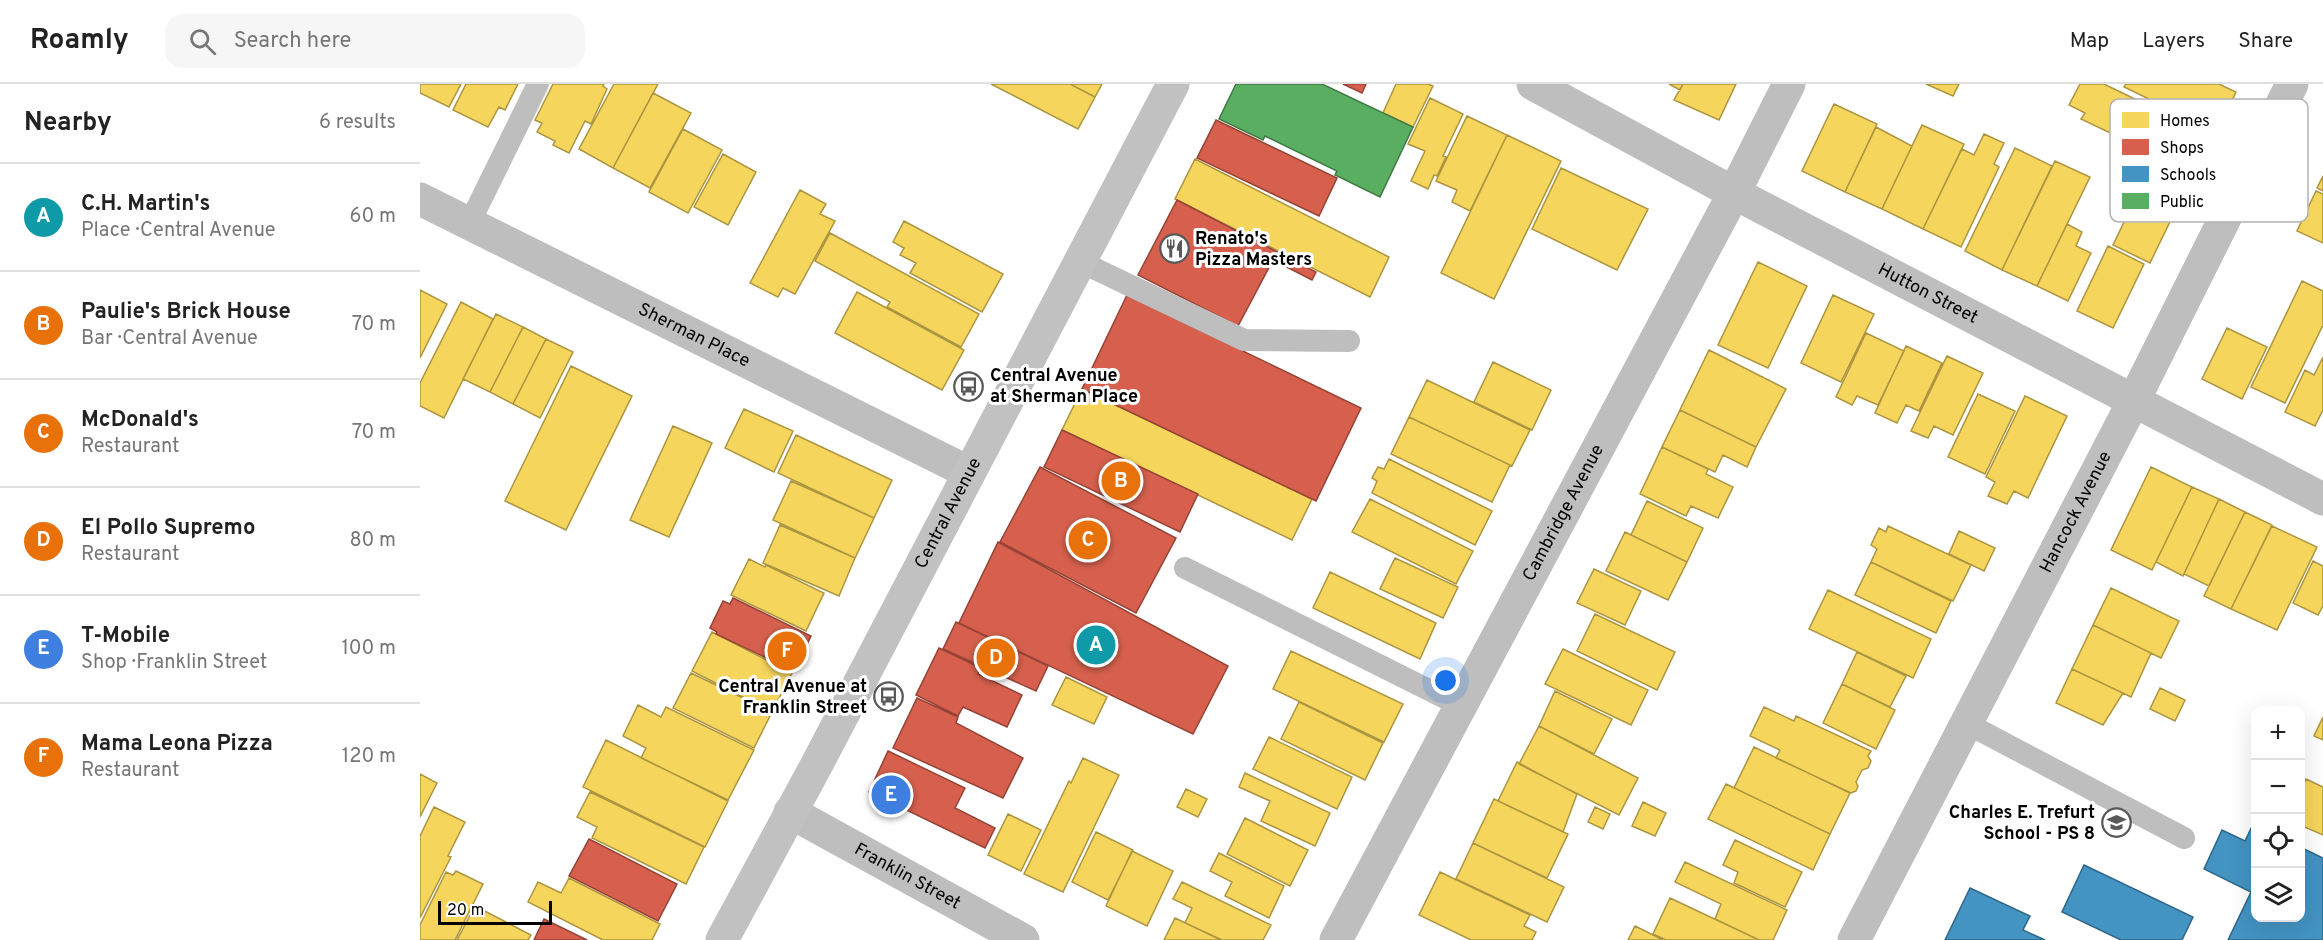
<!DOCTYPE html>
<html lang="en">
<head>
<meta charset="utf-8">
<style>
  :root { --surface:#fff; --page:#f6f6f6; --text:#222; --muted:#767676; --line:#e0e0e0; --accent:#ea580c }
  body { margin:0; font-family:Overpass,sans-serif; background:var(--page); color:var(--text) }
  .controls { position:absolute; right:18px; bottom:18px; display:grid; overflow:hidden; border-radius:12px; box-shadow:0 6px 24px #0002 }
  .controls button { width:54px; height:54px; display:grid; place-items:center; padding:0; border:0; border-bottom:2px solid var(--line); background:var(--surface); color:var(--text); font:30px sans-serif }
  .scale { position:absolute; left:18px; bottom:15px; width:114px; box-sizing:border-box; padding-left:6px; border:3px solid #000; border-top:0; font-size:16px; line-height:21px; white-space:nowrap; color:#000; -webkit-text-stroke:4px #fff; paint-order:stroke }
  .you { position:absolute; left:1026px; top:597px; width:21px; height:21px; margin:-15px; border:4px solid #fff; border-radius:50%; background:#1a73e8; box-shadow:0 0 0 9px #1a73e833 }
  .badge { display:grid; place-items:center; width:39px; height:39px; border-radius:50%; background:var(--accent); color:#fff; font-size:20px; font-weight:700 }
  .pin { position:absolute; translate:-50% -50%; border:3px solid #fff; box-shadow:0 2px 6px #0006 }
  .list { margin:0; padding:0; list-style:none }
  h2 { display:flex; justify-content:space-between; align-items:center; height:78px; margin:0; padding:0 24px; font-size:26px }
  h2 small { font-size:20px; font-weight:400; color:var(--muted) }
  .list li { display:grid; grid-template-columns:39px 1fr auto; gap:18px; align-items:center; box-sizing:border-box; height:108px; padding:0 24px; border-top:2px solid var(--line) }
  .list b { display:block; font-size:22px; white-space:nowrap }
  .list p { margin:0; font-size:20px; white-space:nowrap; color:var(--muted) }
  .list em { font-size:20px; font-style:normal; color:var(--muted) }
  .icon { flex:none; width:33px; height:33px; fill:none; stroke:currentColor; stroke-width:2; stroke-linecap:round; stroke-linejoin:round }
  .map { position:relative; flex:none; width:1903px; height:856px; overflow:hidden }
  header { display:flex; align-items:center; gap:36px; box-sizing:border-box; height:84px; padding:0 30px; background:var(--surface); border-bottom:2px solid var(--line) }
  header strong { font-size:28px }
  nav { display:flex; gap:33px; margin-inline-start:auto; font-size:21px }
  .search { width:420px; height:54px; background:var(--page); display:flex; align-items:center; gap:15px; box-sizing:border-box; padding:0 21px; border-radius:18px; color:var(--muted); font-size:22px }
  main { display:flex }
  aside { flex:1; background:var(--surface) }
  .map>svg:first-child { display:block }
</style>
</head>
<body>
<header>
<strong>Roamly</strong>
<div class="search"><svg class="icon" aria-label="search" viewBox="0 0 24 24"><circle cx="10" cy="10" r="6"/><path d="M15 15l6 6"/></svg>Search here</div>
<nav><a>Map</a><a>Layers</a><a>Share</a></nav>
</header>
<main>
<aside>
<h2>Nearby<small>6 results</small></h2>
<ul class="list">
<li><span class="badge" style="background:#0f9aa8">A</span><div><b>C.H. Martin's</b><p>Place · Central Avenue</p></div><em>60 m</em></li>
<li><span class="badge" style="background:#e8710a">B</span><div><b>Paulie's Brick House</b><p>Bar · Central Avenue</p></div><em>70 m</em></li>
<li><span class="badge" style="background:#e8710a">C</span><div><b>McDonald's</b><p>Restaurant</p></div><em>70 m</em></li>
<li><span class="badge" style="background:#e8710a">D</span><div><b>El Pollo Supremo</b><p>Restaurant</p></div><em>80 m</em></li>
<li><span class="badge" style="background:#3f7fe0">E</span><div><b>T-Mobile</b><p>Shop · Franklin Street</p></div><em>100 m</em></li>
<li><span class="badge" style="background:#e8710a">F</span><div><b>Mama Leona Pizza</b><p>Restaurant</p></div><em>120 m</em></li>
</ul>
</aside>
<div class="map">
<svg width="1903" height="856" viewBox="0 0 1903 856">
  <rect width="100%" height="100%" fill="#fff"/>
  <path fill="#f6d55c" stroke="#ac9540" stroke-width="1.5" d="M0,0H41L29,23L0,9Z
    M46,0H98L85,26L79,23L68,43L33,26Z
    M133,0H184L183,2L187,5L171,40L165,37L149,69L133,61L135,57L117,48L122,39L115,36Z
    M194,0H238L193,84L159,65Z
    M571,0H650L675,13L658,45Z
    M650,0H682L675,13Z
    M976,0H1008L1013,2L993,43L963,29Z
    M1249,0H1263L1260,6Z
    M1263,0H1316L1299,36L1254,16Z
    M1506,0H1539L1533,12Z
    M1660,0H1684L1779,46L1761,83L1661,35L1665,29L1649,21Z
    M1706,0H1799L1816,8L1797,48L1704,3Z
    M233,9L271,29L230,104L193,84Z
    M1010,14L1043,30L1023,72L1026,73L1017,92L1014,91L1008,105L991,97L1005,67L988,60Z
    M1414,20L1457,40L1425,108L1382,87Z
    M1047,32L1087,51L1050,127L1032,118L1037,106L1016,97Z
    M1502,41L1544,60L1503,145L1462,125Z
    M1456,43L1492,62L1462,125L1425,108Z
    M263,45L302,66L268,129L229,108Z
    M1564,50L1584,59L1574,80L1579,83L1541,163L1503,145L1542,65L1554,71Z
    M1087,51L1141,77L1074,215L1021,189Z
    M1595,64L1632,82L1582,186L1545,167Z
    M303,70L336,88L308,141L274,123Z
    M775,75L969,173L950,213L755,115Z
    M1635,77L1670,93L1617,202L1582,186Z
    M1141,84L1228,125L1197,186L1112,145Z
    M1903,92V107L1897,104Z
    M1724,97L1761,115L1730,179L1693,161Z
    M380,106L406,120L400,130L415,137L375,210L363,204L358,213L330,199Z
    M1896,107L1903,110V159L1877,147Z
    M484,137L583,190L562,228L490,189L496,179L480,171L484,164L473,158Z
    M1647,140L1662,148L1656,162L1671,169L1648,217L1617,202Z
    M410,149L559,230L541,263L467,223L470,218L395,177Z
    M1688,162L1724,180L1693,244L1657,227Z
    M1338,178L1387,202L1348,284L1298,261Z
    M1882,197L1903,207V241L1865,319L1831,303Z
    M0,206L27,220L0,274Z
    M437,208L544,266L522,306L415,249Z
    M1413,211L1454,230L1421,298L1381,279Z
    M41,218L73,235L24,334L0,322V299Z
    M76,230L103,243L70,308L43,295Z
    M103,243L126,255L93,320L70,308Z
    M1807,244L1847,263L1822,315L1782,295Z
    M1446,249L1484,267L1458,321L1437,312L1432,321L1416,313Z
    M126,255L153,268L120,334L93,320Z
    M1486,262L1522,279L1499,327L1486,321L1477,339L1455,329Z
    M1289,266L1366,305L1336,363L1260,326Z
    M1527,272L1563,289L1533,351L1514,342L1508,354L1491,347Z
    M1903,273V326L1895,342L1865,328L1885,286L1894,291Z
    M1073,278L1131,306L1112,346L1054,318Z
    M151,282L212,312L146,446L85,417Z
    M1007,296L1110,346L1092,382L989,333Z
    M662,305L892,415L872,456L642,346Z
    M1558,310L1595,327L1565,390L1528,373Z
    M1605,312L1647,332L1608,414L1594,407L1587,420L1568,412L1575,398L1566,393Z
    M324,325L373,347L354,388L305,364Z
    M1260,326L1336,363L1327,383L1303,371L1295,388L1242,363Z
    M989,333L1090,381L1072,418L971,370Z
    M253,342L292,359L249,453L210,436Z
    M376,351L472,396L454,434L358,389Z
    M1242,363L1288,385L1286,390L1313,403L1298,434L1271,422L1266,432L1220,410Z
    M969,375L1072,427L1055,461L952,409L957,397L952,394L958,383L964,385Z
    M1731,383L1772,403L1732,486L1691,466Z
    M371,397L454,434L435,474L353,436Z
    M1772,403L1799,415L1763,492L1736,478Z
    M950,415L1053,467L1036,500L932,448Z
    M1799,415L1825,428L1789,502L1764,490Z
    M1227,417L1283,444L1267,478L1211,451Z
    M1825,428L1852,441L1811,525L1784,512Z
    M360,441L435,474L419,512L343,479Z
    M1468,442L1551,481L1533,517L1451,478L1457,465L1451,461L1459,444L1466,448Z
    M1852,442L1897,463L1857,546L1811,525Z
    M1539,447L1575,464L1564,487L1529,470Z
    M1205,448L1267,478L1248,516L1186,487Z
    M975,474L1038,503L1023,534L960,505Z
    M329,475L345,483L346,481L404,509L386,547L311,511Z
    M1893,477L1903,482V522L1898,531L1873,519Z
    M1451,478L1531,517L1516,549L1435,511Z
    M1174,485L1221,507L1205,541L1157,519Z
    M910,488L1016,539L1000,575L893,524Z
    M1691,504L1759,537L1741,574L1673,541Z
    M1408,506L1511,555L1493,594L1389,545Z
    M1175,530L1255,568L1237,606L1157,567Z
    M1673,541L1731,569L1711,613L1652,585Z
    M292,548L372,589L352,628L272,587Z
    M1143,565L1228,606L1211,641L1125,600Z
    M871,567L983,620L964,658L853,605Z
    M1437,568L1486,592L1470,623L1422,600Z
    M1652,585L1703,609L1683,641L1636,619Z
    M271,589L352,628L334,664L253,624Z
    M646,593L687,613L674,640L632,621Z
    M1422,600L1475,626L1456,665L1403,639Z
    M1740,604L1765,616L1755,637L1730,625Z
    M1135,607L1192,635L1174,670L1119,642Z
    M879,618L963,659L945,696L861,655Z
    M218,621L241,633L246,623L334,666L308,716L221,674L226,664L203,652Z
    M1344,623L1374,637L1376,632L1451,667L1448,672L1451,677L1448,684L1442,686L1436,698L1438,702L1436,707L1431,709L1356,674L1360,666L1330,652Z
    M1903,633V656L1894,652Z
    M1119,642L1218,694L1199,731L1099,680Z
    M849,653L932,693L917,725L833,685Z
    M186,656L308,717L285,763L163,703Z
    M1334,663L1430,709L1410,750L1314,704Z
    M663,674L699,691L643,808L604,790L649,697L651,699Z
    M1097,678L1157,710L1143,748L1078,717Z
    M825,689L910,729L895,762L841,737L850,717L819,703Z
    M0,690L17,699L0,733Z
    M1886,695L1903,703V751L1880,741V705Z
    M1306,700L1410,750L1393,786L1288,735Z
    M766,705L787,715L778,733L757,723Z
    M170,708L284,763L266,800L172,754L177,743L157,733Z
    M1074,715L1148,750L1127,794L1053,759Z
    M1223,718L1246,729L1235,752L1212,742Z
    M14,723L45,738L28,772L31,773L0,834V752Z
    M1175,723L1190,730L1183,745L1168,738Z
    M588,730L621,746L601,787L568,771Z
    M825,734L888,766L870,802L807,770Z
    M676,748L713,766L688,816L652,798Z
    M1315,756L1382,788L1365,823L1314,799L1318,788L1303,781Z
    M1053,759L1144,803L1127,838L1036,795Z
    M712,767L753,787L727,842L686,822Z
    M799,769L864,802L849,834L805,812L812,798L790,787Z
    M1265,778L1367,826L1353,856H1339L1295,835L1301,820L1255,798Z
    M36,787L63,800L35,856H0V841L26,788L33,791Z
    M1020,788L1110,831L1104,842L1116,848L1112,856H1051L999,831Z
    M149,794L240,840L232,856H183L108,818L118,798L141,809Z
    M762,798L851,841L843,856H802L765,839L772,824L753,815Z
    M1250,814L1339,856H1246L1233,850Z
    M55,822L111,851L108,856H37Z
    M755,834L801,856H744Z
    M1215,842L1243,856H1208Z"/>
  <path fill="#d6604d" stroke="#964336" stroke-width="1.5" d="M923,0H946L942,9Z
    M796,36L917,94L899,132L777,74Z
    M757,116L896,188L892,196L853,176L818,242L718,191Z
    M707,211L941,324L896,417L662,305Z
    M642,346L778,410L760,448L624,383Z
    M620,383L756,454L716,529L580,458Z
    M578,458L808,582L773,650L539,539Z
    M313,514L391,552L374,587L296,550L297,548L290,544L303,517L310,520Z
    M536,538L628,582L616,607L523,565Z
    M519,564L561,584L558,590L602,611L587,643L543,623L538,632L496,611Z
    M497,614L538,633L536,639L603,674L583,714L473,664Z
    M468,667L545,704L535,724L575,744L565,764L449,708Z
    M169,755L257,800L238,837L149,792Z
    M124,835L167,856H114Z"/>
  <path fill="#4393c3" stroke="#2f6788" stroke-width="1.5" d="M1833,740L1836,742V834H1880V763L1903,774V856H1808L1831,808L1784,785L1802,746L1825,757Z
    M1664,781L1773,833L1762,856H1701L1642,828Z
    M1550,804L1610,832L1603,846L1625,856H1525Z"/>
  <path fill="#5aae61" stroke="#3f7a44" stroke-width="1.5" d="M816,0H902L993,43L960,113L915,91L917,87L845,52L843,56L799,35Z"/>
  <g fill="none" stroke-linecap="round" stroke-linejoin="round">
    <path stroke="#bebebe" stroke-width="22" d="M49,140L118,0
      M661,178L824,256L929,257
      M765,484L1041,622
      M1546,639L1764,754"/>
    <g stroke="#bebebe" stroke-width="33">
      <path id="s1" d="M1113,0L1314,109L1903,415"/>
      <path id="s2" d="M0,115L548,388"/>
      <path id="s3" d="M370,728L603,856"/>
      <path id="s4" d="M916,856L1314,109L1369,0"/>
      <path id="s5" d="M1434,856L1713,318L1872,0"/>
    </g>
    <path stroke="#c1c1c1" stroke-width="33" id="s6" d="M302,856L396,682L753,0"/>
  </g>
  <defs>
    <symbol id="restaurant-ring" viewBox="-11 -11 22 22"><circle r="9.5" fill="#fff" stroke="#595959" stroke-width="1.5"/><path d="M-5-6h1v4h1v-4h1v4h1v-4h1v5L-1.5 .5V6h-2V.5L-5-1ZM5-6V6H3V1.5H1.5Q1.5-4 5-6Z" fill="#595959"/></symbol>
    <symbol id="bus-ring" viewBox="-11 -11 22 22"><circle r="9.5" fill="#fff" stroke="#595959" stroke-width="1.5"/><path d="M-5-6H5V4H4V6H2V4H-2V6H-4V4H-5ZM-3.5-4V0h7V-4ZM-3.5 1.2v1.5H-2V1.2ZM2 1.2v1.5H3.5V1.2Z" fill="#595959"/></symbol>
    <symbol id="school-ring" viewBox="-11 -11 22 22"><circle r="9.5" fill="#fff" stroke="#595959" stroke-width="1.5"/><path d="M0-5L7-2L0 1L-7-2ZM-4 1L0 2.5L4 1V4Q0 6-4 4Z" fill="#595959"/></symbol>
  </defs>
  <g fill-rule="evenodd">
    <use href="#restaurant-ring" x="738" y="148" width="33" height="33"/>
    <use href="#bus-ring" x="532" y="286" width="33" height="33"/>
    <use href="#bus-ring" x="452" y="596" width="33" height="33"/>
    <use href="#school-ring" x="1680" y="722" width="33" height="33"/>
  </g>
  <g text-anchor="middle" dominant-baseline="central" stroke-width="6" stroke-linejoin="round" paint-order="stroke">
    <g font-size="18" font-weight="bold" fill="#000" stroke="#fff" text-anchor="start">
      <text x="775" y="155">Renato's<tspan x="775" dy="21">Pizza Masters</tspan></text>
      <text x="570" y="292">Central Avenue<tspan x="570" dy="21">at Sherman Place</tspan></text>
      <text x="447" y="603" text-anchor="end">Central Avenue at<tspan x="447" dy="21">Franklin Street</tspan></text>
      <text x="1675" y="729" text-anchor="end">Charles E. Trefurt<tspan x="1675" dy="21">School - PS 8</tspan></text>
    </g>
    <g font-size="18" fill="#000" stroke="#fff">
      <text stroke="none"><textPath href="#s1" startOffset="447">Hutton Street</textPath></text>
      <text stroke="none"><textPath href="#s2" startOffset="306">Sherman Place</textPath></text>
      <text stroke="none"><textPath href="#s6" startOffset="483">Central Avenue</textPath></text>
      <text stroke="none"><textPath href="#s4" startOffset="484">Cambridge Avenue</textPath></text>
      <text stroke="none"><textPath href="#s5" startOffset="482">Hancock Avenue</textPath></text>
      <text stroke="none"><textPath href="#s3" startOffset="134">Franklin Street</textPath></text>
    </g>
  </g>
  <rect x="1690" y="15" width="198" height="123" rx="9" fill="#fff" stroke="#b2b2b2" stroke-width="1.5"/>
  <rect x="1702" y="28" width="27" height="16" fill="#f6d55c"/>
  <rect x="1702" y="55" width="27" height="16" fill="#d6604d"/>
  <rect x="1702" y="82" width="27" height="16" fill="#4393c3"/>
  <rect x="1702" y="109" width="27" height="16" fill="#5aae61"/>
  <g font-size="16" fill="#000">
    <text x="1740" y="42">Homes</text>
    <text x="1740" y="69">Shops</text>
    <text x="1740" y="96">Schools</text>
    <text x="1740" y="123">Public</text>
  </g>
</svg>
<div class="controls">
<button>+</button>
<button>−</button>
<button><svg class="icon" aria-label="locate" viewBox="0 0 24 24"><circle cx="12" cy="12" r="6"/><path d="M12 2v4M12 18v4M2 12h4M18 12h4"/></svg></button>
<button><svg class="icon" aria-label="layers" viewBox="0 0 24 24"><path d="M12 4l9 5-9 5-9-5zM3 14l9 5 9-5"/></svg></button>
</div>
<div class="scale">20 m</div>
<div class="you"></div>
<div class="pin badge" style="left:676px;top:561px;background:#0f9aa8">A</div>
<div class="pin badge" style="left:701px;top:397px;background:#e8710a">B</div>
<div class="pin badge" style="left:668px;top:456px;background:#e8710a">C</div>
<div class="pin badge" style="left:576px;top:574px;background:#e8710a">D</div>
<div class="pin badge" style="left:471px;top:711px;background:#3f7fe0">E</div>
<div class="pin badge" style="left:367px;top:567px;background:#e8710a">F</div>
</div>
</main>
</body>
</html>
